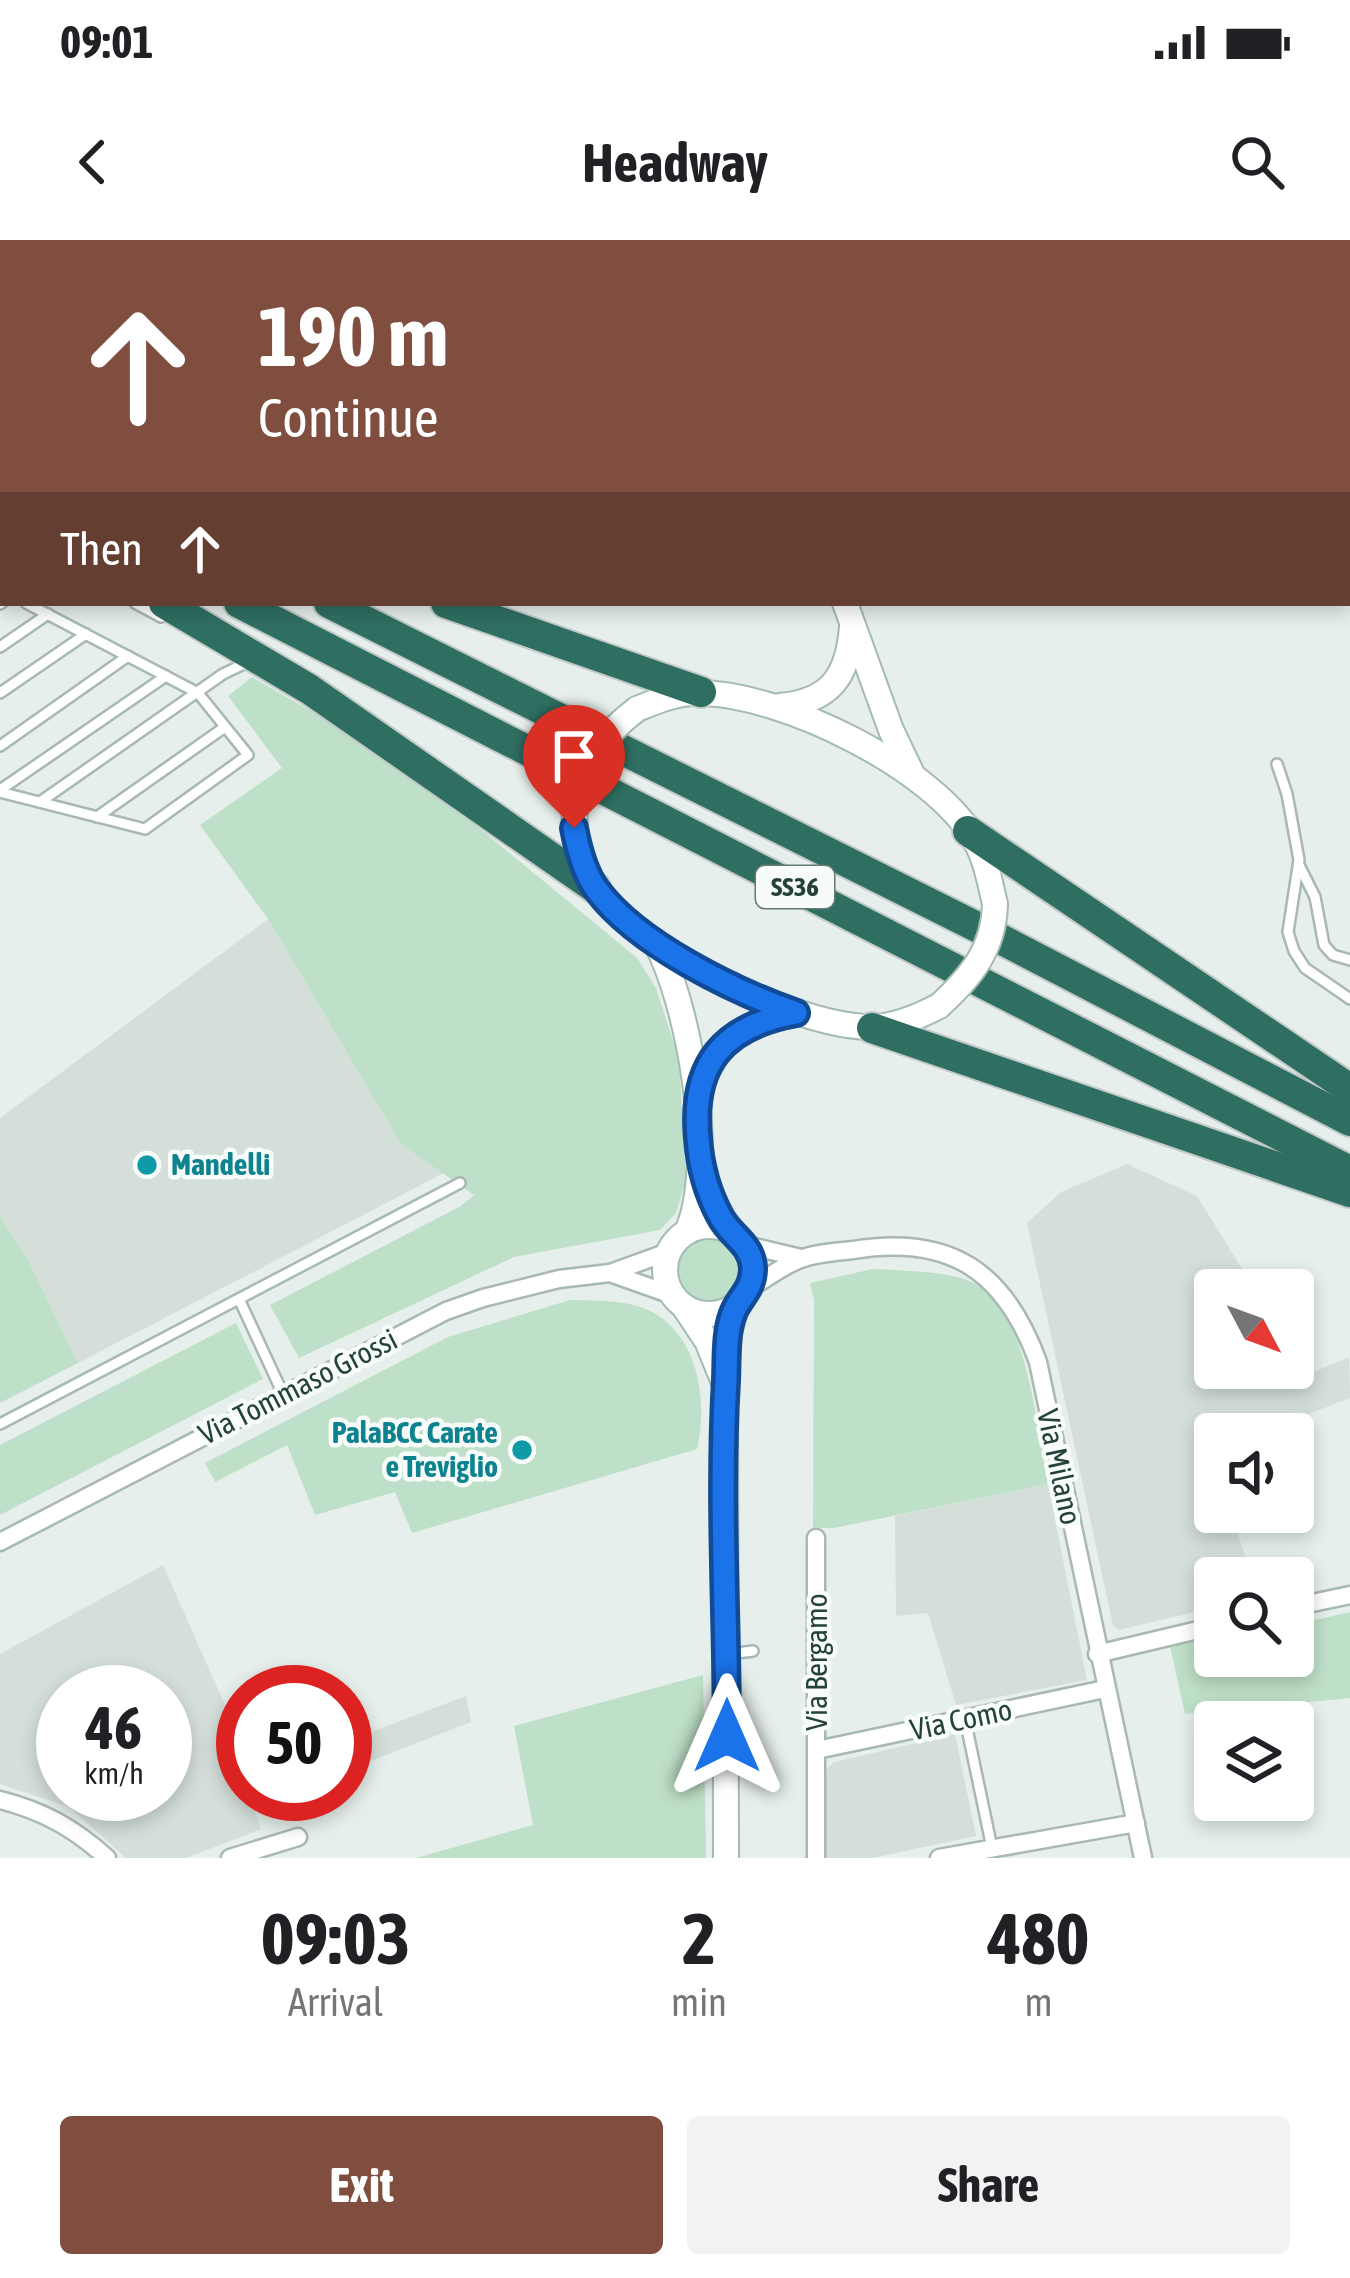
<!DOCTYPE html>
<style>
body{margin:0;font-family:"Asap Condensed",sans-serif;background:#f2f2f2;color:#202124;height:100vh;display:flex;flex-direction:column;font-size:45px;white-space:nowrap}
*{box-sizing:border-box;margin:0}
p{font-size:39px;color:#757577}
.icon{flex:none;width:66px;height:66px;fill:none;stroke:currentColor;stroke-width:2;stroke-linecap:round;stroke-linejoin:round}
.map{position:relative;height:1618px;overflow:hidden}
.side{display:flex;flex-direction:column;background:#fff;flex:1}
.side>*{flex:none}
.banner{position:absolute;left:0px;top:0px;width:1350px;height:366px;box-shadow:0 6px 18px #0003;background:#7f4e3f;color:#fff;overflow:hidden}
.needle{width:78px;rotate:131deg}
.tools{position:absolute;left:1194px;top:1029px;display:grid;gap:24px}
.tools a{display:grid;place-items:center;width:120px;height:120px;border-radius:12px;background:#fff;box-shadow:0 6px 18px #0003;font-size:60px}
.speed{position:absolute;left:36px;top:1425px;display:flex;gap:24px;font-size:60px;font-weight:700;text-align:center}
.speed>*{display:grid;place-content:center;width:156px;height:156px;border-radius:50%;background:#fff;box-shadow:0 6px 18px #0003;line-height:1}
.speed small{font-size:30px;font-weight:400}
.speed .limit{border:18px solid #d22;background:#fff;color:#111}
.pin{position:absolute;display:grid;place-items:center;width:102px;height:102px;color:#fff;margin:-123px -51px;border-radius:50% 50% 50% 0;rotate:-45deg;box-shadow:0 0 12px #0007}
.pin .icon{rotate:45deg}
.me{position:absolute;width:132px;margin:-66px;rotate:0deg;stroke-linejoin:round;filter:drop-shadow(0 0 9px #0008)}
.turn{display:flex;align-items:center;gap:42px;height:252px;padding:0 60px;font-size:54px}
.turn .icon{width:156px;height:156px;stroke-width:2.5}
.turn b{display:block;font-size:84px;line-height:102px}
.then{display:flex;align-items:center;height:114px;padding:0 60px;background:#0003;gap:24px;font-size:45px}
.eta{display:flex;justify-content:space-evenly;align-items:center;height:204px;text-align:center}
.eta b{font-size:72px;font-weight:700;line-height:84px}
.action{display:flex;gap:24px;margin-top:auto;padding:24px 60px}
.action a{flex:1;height:138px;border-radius:12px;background:#7f4e3f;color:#fff;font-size:48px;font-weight:700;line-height:138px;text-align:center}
.action a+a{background:#f2f2f2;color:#202124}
.status{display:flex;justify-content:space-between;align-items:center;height:84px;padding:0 60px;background:#fff;direction:ltr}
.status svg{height:33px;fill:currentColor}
header{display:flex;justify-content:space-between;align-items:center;height:156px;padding:0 60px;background:#fff;font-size:54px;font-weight:700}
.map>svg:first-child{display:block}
.built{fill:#d4dfda;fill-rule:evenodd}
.green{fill:#bfe0c8}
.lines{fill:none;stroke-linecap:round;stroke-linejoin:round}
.lane-casing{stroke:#a8b8b2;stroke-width:14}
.street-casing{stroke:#a8b8b2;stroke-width:21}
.secondary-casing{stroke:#a4bbb3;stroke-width:28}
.highway-casing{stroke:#c2cac8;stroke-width:34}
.lane{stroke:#fff;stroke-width:9}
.street{stroke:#fff;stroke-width:16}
.secondary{stroke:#fff;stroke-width:24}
.highway{stroke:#2f6f62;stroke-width:30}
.secondary-bridge-casing{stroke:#a4bbb3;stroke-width:28;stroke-linecap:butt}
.secondary-bridge{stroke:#fff;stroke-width:24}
.route-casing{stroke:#114b97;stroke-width:30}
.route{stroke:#1a73e8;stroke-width:21}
.culture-dot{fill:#0f9aa8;stroke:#f7fbf9;stroke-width:4.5}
.labels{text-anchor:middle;stroke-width:9;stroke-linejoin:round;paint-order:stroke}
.shield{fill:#f7fbf9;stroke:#637a73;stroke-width:3}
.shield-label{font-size:27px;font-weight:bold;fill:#24423a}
.culture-label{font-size:30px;font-weight:bold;fill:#0d838f;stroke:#f7fbf9;text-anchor:start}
.street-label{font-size:30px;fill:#24423a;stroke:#f7fbf9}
</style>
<div class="status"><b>09:01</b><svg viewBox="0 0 49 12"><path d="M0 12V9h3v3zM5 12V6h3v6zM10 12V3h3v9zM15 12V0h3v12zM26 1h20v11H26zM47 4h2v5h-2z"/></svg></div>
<header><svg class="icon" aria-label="back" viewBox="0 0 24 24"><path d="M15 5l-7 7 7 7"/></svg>Headway<svg class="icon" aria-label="search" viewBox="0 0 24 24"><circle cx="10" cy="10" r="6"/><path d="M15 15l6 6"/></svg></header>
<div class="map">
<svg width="1350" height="1618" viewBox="0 0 1350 1618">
<rect width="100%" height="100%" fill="#e6efeb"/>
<g class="built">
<polygon points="268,679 401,904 444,933 78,1123 27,1018 0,976 0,878"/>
<polygon points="1127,924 1197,956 1255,1050 1215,1050 1215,1128 1293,1128 1293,1111 1307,1135 1349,1117 1350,1158 1256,1194 1215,1194 1215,1210 1210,1213 1215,1228 1215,1272 1230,1272 1253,1338 1215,1338 1215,1367 1119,1390 1113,1386 1027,983 1061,952"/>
<polygon points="1048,1244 1087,1440 956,1465 928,1373 896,1376 895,1276"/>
<path d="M163,1325l80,181v48h42l-32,12 8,23 -75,29h-60l-57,-51 -69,-23v-130zM165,1452v102h-102v-102z"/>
<polygon points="466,1456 471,1482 345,1531 345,1502"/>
<polygon points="955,1494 976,1596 872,1618 826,1618 826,1530 834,1522"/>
</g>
<g class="green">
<polygon points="252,437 399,522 637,718 656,748 679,819 686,940 676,973 660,990 514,1017 299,1118 270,1065 461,966 474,955 401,904 268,679 200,585 282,528 228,456"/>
<polygon points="0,976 27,1018 78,1123 0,1163"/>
<circle cx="709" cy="1030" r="34"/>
<path d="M873,1029c30,2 88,1 111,20 45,35 53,141 64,195l-214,44h-21l1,-228 -4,-17z"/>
<path d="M570,1060c27,1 60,-1 84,13 45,25 54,90 43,136l-285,84 -17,-41 -80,23 -28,-70 -72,37 -10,-19 243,-126z"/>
<polygon points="236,1083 263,1139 0,1275 0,1205"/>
<polygon points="1350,1372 1350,1458 1185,1474 1170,1406 1215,1398 1215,1416 1293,1416 1293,1385"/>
<polygon points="703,1435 706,1618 416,1618 533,1585 514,1486"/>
</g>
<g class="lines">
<g class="lane-casing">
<g id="lane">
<polyline points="0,350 3,351"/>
<polyline points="135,363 161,377"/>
<polyline points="0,364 3,362"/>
<polyline points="0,407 48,374"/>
<polyline points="0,453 86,394"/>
<polyline points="0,506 128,416"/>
<polyline points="1277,524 1287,554 1299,620 1288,692 1294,711 1305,728 1350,759"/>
<polyline points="0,550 166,436"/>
<polyline points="0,552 145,589 248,515 198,453 26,363"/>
<polyline points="40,562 223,434 248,422"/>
<polyline points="97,577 225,487"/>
<polyline points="1299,625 1315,657 1324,705 1333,715 1350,720"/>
<polyline points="239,1059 283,1154"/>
<polyline points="0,1184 460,943"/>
<polyline points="729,1414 753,1411"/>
<polyline points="965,1479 992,1608"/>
</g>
</g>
<g class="street-casing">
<g id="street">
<polyline points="746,1005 801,1018"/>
<polyline points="610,1033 672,1055"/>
<path d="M750,1048c16,-9 31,-21 48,-28 16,-7 37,-8 55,-10 97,-16 152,21 185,112l105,496"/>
<polyline points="816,1298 816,1618"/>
<polyline points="0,1302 446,1071 483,1058 559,1039 610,1033 668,1012"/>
<polyline points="1293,1367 1350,1355"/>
<polyline points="1097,1414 1215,1386"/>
<polyline points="817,1510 1105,1449"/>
<path d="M0,1560c43,11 74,28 107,58"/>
<polyline points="230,1618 298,1597"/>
<polyline points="939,1618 1136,1583"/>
</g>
</g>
<g class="secondary-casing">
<g id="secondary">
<polyline points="732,0 732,3"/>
<polyline points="845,363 891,490 912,534"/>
<path d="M780,466c51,-5 68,-30 72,-79"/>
<path d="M637,469c20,-8 40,-17 62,-16 82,0 237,75 277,149 10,18 14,41 19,62"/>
<path d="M577,604c4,14 9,30 17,43 41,62 201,139 275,140 24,1 49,-10 70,-21"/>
<path d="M656,703c34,64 61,221 31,289"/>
<path d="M698,855c13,-52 49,-73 99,-82"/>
<circle cx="709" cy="1030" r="44"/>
<polyline points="685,1068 707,1101 723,1140"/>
<polyline points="726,1618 725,1146 729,1093 736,1066"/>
</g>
</g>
<g class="highway-casing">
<g id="highway">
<polyline points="0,161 3,163"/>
<polyline points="0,198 3,199"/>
<polyline points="0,240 3,242"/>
<polyline points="0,280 3,282"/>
<polyline points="164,363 309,449 595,648"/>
<polyline points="239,363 1350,931"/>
<polyline points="329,363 987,692 1350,881"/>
<polyline points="446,363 701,452"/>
<polyline points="968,591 1350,849"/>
<polyline points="872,788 1350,952"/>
</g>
</g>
<use href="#lane" class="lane"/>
<use href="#street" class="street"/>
<use href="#secondary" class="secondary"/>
<use href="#highway" class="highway"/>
<g class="secondary-bridge-casing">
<g id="secondary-bridge">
<path d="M577,604c-11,-57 15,-101 60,-135"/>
<path d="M939,766c32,-29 55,-57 56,-102"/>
</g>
</g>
<use href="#secondary-bridge" class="secondary-bridge"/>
</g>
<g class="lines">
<g class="route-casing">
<path id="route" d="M574,588c4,21 10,45 23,62 40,54 137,101 199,123 -72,13 -105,50 -98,125 2,28 9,54 22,78 10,20 32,28 33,52 0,19 -10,26 -18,41 -10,20 -8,49 -9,71 -7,118 1,238 1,356"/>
</g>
<use href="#route" class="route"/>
</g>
<g class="culture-dot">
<circle cx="147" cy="925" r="12"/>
<circle cx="522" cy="1210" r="12"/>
</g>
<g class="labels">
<rect class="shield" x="756" y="626" width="78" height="42" rx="9"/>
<g class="shield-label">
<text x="795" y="656">SS36</text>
</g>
<g class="culture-label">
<text x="171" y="935">Mandelli</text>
<text x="498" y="1203" text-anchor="end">PalaBCC Carate<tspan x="498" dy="34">e Treviglio</tspan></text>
</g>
<g class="street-label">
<text transform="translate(298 1147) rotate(-27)" y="10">Via Tommaso Grossi</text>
<text transform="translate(1059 1227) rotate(78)" y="10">Via Milano</text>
<text transform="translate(817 1422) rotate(-90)" y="10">Via Bergamo</text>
<text transform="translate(961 1480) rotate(-12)" y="10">Via Como</text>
</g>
</g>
</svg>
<div class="tools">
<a><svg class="needle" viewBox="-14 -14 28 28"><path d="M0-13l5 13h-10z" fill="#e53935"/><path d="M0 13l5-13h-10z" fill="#757577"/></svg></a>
<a><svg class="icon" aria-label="sound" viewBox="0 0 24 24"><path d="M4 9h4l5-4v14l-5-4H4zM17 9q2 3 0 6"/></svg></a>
<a><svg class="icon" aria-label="search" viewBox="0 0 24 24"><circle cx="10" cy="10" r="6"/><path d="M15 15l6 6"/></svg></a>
<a><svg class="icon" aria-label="layers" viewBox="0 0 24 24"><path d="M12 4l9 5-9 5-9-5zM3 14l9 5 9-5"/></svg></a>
</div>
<div class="speed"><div>46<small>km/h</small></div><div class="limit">50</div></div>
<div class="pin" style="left:574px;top:588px;background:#d93025"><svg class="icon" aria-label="arrive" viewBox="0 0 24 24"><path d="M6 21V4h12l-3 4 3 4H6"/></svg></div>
<svg class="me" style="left:727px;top:1496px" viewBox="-20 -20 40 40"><path d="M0-17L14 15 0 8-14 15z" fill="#1a73e8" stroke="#fff" stroke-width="4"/></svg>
<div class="banner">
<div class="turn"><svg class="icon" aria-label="ahead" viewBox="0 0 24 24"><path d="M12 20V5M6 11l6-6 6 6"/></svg><div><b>190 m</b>Continue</div></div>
<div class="then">Then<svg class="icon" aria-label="ahead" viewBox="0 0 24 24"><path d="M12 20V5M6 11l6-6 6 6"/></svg></div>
</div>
</div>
<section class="side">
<div class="eta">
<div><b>09:03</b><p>Arrival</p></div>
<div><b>2</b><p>min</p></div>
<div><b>480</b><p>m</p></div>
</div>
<div class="action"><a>Exit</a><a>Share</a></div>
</section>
